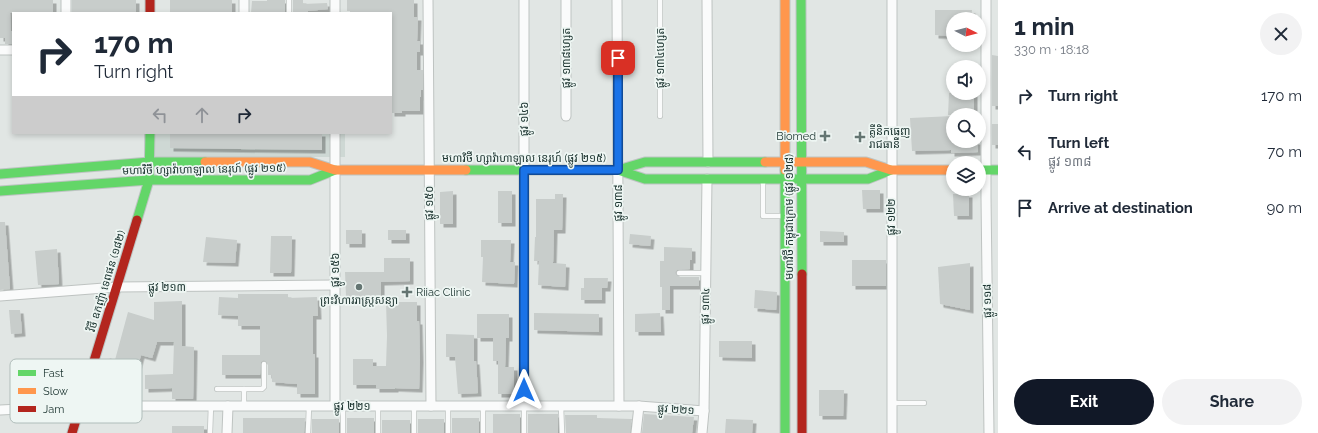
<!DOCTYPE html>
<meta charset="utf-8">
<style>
body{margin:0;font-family:Raleway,"Noto Sans Khmer",sans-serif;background:#f2f2f3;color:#1f2937;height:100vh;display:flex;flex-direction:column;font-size:15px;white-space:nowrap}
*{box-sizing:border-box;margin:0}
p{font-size:13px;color:#747a83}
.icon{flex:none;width:22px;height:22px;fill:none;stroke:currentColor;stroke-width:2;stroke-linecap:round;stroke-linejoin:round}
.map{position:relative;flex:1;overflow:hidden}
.panel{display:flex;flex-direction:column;background:#fff;width:320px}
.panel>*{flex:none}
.top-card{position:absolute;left:12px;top:12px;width:380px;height:122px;border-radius:0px;box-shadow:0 2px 6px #0003;background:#fff;color:#1f2937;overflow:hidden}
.needle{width:26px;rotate:96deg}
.controls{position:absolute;left:946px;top:12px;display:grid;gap:8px}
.controls a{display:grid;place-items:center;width:40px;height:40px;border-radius:50%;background:#fff;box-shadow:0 2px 6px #0003;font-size:20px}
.pin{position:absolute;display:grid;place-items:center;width:34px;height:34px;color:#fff;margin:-17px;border-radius:8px;box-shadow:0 2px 6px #0006}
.me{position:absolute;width:44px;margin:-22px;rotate:0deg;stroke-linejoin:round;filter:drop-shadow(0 0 3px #0008)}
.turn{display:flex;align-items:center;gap:14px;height:84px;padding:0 16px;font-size:18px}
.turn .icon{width:52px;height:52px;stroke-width:2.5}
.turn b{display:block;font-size:28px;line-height:34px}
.lanes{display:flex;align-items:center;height:38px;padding:0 16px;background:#0003;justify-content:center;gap:20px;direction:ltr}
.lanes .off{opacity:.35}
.round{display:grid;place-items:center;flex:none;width:42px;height:42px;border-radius:21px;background:#f2f2f3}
.head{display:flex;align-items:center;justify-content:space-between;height:68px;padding:0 16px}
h1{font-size:24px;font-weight:700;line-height:30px}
.primary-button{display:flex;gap:8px;margin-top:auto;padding:8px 16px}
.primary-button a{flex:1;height:46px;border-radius:24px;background:#111827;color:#fff;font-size:16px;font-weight:700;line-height:46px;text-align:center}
.primary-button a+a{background:#f2f2f3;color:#1f2937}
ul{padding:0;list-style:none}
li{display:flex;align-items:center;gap:12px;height:56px;padding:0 16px}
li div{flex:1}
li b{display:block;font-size:15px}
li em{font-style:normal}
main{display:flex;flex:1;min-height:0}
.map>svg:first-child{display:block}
.built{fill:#ced8d4}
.building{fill:#c8cdcb;filter:url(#shadow)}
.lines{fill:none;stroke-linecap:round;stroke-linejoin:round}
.lane-casing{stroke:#bec3c1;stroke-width:6}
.street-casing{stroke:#bec3c1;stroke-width:11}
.fast-casing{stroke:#bdc4c2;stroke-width:11}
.slow-casing{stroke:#bdc4c2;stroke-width:11}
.jam-casing{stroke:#bdc4c2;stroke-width:11}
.lane{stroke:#fafbfb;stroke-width:4.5}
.street{stroke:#fafbfb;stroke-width:9}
.fast{stroke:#63d668;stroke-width:9}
.slow{stroke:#ff974d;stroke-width:9}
.jam{stroke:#b3261e;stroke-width:9}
.route-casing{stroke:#114b97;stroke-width:10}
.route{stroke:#1a73e8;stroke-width:7}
.poi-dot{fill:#647572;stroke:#eef6f3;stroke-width:1.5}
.labels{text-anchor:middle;stroke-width:3.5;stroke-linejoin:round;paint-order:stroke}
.street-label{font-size:11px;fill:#203834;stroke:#eef6f3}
.poi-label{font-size:11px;fill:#203834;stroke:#eef6f3;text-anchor:start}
.key{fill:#eef6f3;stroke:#b0bdba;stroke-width:1}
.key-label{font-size:11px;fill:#203834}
</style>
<main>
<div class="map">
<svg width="998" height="433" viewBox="0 0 998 433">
<defs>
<filter id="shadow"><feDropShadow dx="3.5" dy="3.5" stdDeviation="0" flood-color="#0004"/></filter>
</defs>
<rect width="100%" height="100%" fill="#e1e6e4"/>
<polygon class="built" points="144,133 345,133 345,157 145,157"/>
<g class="building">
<polygon points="0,0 53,0 53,13 10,13 11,31 13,31 13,44 5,44 5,38 0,38"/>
<rect x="72" y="0" width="64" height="13"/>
<rect x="170" y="0" width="62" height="13"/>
<polygon points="267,0 285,0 285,13 251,13 252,1 267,1"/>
<polygon points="293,0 303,0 303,4 327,3 328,9 308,11 308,13 293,13"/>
<polygon points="347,0 414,0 414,17 418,17 417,41 420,41 420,52 417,52 417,70 423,70 423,90 421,90 421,97 420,97 420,111 402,111 402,113 391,113 391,13 350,13 350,11 347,11"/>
<polygon points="935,10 972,10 971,19 953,19 953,36 935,35"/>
<polygon points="992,55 998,56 998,106 992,106"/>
<polygon points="949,93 974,93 974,115 948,115"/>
<polygon points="953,116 953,141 977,141 978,152 951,153 951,150 912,151 910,118"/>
<rect x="992" y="124" width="6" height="21"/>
<polygon points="170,133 322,133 322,150 170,148"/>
<polygon points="862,190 880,190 880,209 863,209"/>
<polygon points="453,191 453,224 440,224 440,192"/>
<rect x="498" y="191" width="14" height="32"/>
<polygon points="555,194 563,194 562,230 554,230 553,263 566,264 565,287 538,285 539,261 534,261 535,237 536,237 536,199 555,199"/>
<polygon points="953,194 969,194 969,216 954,216"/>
<polygon points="0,222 5,222 10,289 0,290"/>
<rect x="346" y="230" width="16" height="14"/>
<rect x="388" y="230" width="18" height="10"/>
<polygon points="820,231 844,232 844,242 820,242"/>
<polygon points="630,234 651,236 650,246 629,244"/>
<polygon points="271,236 292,236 291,273 270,273"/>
<polygon points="206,237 237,240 235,263 203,262"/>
<polygon points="481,240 511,240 510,262 515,262 514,284 482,282 483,257 481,257"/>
<polygon points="664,247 692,248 692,260 690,260 690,269 677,270 675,273 679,277 699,277 699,286 670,286 670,310 662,310 662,287 660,287 660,261 664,261"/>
<polygon points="57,249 59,284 38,285 35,251"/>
<polygon points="384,258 410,258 410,281 381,282 381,296 346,296 345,272 384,272"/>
<rect x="852" y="260" width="34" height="26"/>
<polygon points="970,263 970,310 940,304 938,267"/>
<polygon points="584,278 608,278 607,288 602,288 602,300 581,300 581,288 584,288"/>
<polygon points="755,290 777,292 776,310 754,308"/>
<polygon points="238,294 288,294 288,298 317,297 318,316 313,316 313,354 315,354 315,394 297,394 297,384 272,382 272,375 268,375 268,364 264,360 261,362 260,375 222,375 222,355 260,355 260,326 238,326 238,316 218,315 219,297 238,298"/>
<polygon points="182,301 182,346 194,347 193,399 172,399 172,388 145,389 145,375 173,374 174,342 157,342 152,358 141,355 135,377 118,372 110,396 98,392 110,358 115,360 128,312 154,320 154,302"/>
<polygon points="386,302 417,302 417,321 419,321 420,359 419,389 395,388 395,389 376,389 376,385 353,385 353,359 373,359 373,366 386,366 387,336"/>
<polygon points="9,310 20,310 22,333 11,334"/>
<polygon points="534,313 599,314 599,332 534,330"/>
<polygon points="660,313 661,332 635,332 635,314"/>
<polygon points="477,314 509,314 509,338 506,338 505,367 514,367 514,394 498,394 498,361 493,361 493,338 477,338"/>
<polygon points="446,334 474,335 474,361 476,361 478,393 458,394 455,357 446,357"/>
<polygon points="719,341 752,341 752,358 719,357"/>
<polygon points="819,390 844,390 843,416 819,416"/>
<rect x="493" y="414" width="27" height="19"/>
<rect x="528" y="414" width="30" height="19"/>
<polygon points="644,414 694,417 692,433 642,433"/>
<polygon points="565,415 597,415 597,418 632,419 630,433 566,433"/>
<polygon points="243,418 305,418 304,433 243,433"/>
<rect x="347" y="418" width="27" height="15"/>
<rect x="452" y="418" width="27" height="15"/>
<rect x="312" y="419" width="27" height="14"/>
<rect x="418" y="419" width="26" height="14"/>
<polygon points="726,419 753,420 752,433 725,433"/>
<rect x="382" y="420" width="28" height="13"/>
<rect x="172" y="426" width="32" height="7"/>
</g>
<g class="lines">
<g class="lane-casing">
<g id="lane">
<polyline points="289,0 289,13"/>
<polyline points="660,0 660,116"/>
<polyline points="763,181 763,216 785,216"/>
<polyline points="679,273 706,273"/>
<polyline points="217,389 244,389 244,406"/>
<polyline points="244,389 262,389 264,387 264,364"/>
<polyline points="892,403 924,403"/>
<polyline points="343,406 343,433"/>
<polyline points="378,406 378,433"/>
<polyline points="414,406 414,433"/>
<polyline points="448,406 448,433"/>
<polyline points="524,406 524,433"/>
<polyline points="561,406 562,433"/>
<polyline points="210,433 211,405"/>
<polyline points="308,433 309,406"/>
<polyline points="483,433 483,406"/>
</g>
</g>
<g class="street-casing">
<g id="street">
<polyline points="66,0 66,13"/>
<polyline points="335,0 335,13"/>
<polyline points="428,0 431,406"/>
<polyline points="524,0 524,406"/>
<polyline points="566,0 566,116"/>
<polyline points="617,0 619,406"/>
<polyline points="707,0 708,162"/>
<polyline points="986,0 986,197 989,433"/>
<polyline points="244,13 244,0"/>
<polyline points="0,50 13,50"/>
<polyline points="335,133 335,406"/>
<polyline points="0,296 117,287 335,285"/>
<polyline points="0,410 80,406 639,406 704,411"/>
<polyline points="227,433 228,406"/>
<polyline points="636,433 639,406"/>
<polyline points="702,433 704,411 707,179"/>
<polyline points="892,433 892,0"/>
</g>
</g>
<g class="fast-casing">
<g id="fast">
<polyline points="801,0 802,274"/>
<polyline points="466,170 618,170 645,162 765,162"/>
<polyline points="618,170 645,179 868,179 891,170"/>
<polyline points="785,170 785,433"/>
<polyline points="979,170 998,170"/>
<polyline points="0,174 150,162 205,162"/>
<polyline points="0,191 149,180 310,180 335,170"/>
<polyline points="137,220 149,180 150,133"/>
</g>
</g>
<g class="slow-casing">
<g id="slow">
<polyline points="785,0 785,170"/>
<polyline points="205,162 310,162 335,170 466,170"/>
<polyline points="765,162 866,162 891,170 953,170"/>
</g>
</g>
<g class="jam-casing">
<g id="jam">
<polyline points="150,0 150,13"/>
<polyline points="802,274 802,433"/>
<polyline points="72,433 137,220"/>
</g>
</g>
<use href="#lane" class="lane"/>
<use href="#street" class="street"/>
<use href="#fast" class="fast"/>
<use href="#slow" class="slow"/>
<use href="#jam" class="jam"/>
</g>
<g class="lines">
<g class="route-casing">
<polyline id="route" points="524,390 524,170 618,170 618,58"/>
</g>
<use href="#route" class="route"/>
</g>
<g class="poi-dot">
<path d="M823 130h4v4h4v4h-4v4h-4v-4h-4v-4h4z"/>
<path d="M858 131h4v4h4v4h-4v4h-4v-4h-4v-4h4z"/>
<circle cx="359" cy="287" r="4"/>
<path d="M405 286h4v4h4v4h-4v4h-4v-4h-4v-4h4z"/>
</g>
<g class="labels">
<g class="street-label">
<text transform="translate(566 58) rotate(-90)" y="4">ផ្លូវ ១៣៨ហ្សេត</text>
<text transform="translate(660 58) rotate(-90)" y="4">ផ្លូវ ១៣៤ហ្សេត</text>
<text transform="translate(524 119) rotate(-90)" y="4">ផ្លូវ ១៤៦</text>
<text x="524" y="162">មហាវិថី ហ្សាវ៉ាហាឡាល នេរុហ៍ (ផ្លូវ ២១៥)</text>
<text transform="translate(204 169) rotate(-1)" y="4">មហាវិថី ហ្សាវ៉ាហាឡាល នេរុហ៍ (ផ្លូវ ២១៥)</text>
<text transform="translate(429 203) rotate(-90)" y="4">ផ្លូវ ១៥០</text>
<text transform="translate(618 203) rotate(-90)" y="4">ផ្លូវ ១៣៨</text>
<text transform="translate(789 217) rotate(-90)" y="4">មហាវិថី កម្ពុជាក្រោម (ផ្លូវ ១២៨)</text>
<text transform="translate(891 217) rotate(-90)" y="4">ផ្លូវ ១២២</text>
<text transform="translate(335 270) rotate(-90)" y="4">ផ្លូវ ១៥៦</text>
<text transform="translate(106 281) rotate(-73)" y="4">វិថី ឧកញ៉ា ទេពផន (១៨២)</text>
<text x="167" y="291">ផ្លូវ ២១៣</text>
<text transform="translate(987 301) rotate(-91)" y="4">ផ្លូវ ១១៨</text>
<text transform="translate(705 306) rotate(-89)" y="4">ផ្លូវ ១៣៤</text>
<text x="352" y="410">ផ្លូវ ២២១</text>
<text transform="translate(676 409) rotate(4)" y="4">ផ្លូវ ២២១</text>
</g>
<g class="poi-label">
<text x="869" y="135">គ្លីនិកធ្មេញ<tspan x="869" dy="13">រាជធានី</tspan></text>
<text x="816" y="140" text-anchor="end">Biomed</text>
<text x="416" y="296">Riiac Clinic</text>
<text x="359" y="304" text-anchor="middle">ព្រះវិហាររាស្ត្រសន្យា</text>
</g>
</g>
<rect x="10" y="359" width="132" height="64" rx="6" class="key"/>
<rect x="18" y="370" width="18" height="6" fill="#63d668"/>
<rect x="18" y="388" width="18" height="6" fill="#ff974d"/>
<rect x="18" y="406" width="18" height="6" fill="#b3261e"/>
<g class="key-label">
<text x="43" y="377">Fast</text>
<text x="43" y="395">Slow</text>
<text x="43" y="413">Jam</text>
</g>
</svg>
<div class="controls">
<a><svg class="needle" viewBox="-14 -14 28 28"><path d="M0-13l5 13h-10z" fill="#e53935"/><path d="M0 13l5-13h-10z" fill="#747a83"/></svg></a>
<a><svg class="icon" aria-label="sound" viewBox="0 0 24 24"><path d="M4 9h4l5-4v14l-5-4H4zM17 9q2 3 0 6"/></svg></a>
<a><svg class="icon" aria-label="search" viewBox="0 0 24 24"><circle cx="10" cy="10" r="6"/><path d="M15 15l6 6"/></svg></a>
<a><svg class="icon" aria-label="layers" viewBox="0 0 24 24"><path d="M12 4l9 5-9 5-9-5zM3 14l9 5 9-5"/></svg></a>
</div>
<div class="pin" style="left:618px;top:58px;background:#d93025"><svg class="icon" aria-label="arrive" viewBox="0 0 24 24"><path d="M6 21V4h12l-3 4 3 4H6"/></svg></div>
<svg class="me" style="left:524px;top:390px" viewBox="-20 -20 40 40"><path d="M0-17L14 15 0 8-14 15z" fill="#1a73e8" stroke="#fff" stroke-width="4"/></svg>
<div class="top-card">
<div class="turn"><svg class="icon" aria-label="right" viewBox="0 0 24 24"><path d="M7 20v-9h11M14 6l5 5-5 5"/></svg><div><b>170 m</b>Turn right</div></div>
<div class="lanes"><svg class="icon off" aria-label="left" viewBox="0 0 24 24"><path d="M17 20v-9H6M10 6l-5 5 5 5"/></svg><svg class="icon off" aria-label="ahead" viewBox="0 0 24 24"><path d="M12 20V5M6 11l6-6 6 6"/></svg><svg class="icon" aria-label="right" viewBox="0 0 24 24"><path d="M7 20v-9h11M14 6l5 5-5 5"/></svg></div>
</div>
</div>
<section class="panel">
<div class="head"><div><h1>1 min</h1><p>330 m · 18:18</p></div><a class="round"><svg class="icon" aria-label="close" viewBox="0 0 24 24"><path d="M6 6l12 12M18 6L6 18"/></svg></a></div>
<ul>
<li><svg class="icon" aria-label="right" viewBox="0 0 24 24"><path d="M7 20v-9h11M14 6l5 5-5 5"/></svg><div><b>Turn right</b></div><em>170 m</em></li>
<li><svg class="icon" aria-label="left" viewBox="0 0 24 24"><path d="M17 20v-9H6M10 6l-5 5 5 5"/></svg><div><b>Turn left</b><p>ផ្លូវ ១៣៨</p></div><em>70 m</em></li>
<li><svg class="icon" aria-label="arrive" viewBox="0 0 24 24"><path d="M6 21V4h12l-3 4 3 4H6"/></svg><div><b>Arrive at destination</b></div><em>90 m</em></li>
</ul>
<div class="primary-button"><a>Exit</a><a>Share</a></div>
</section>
</main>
